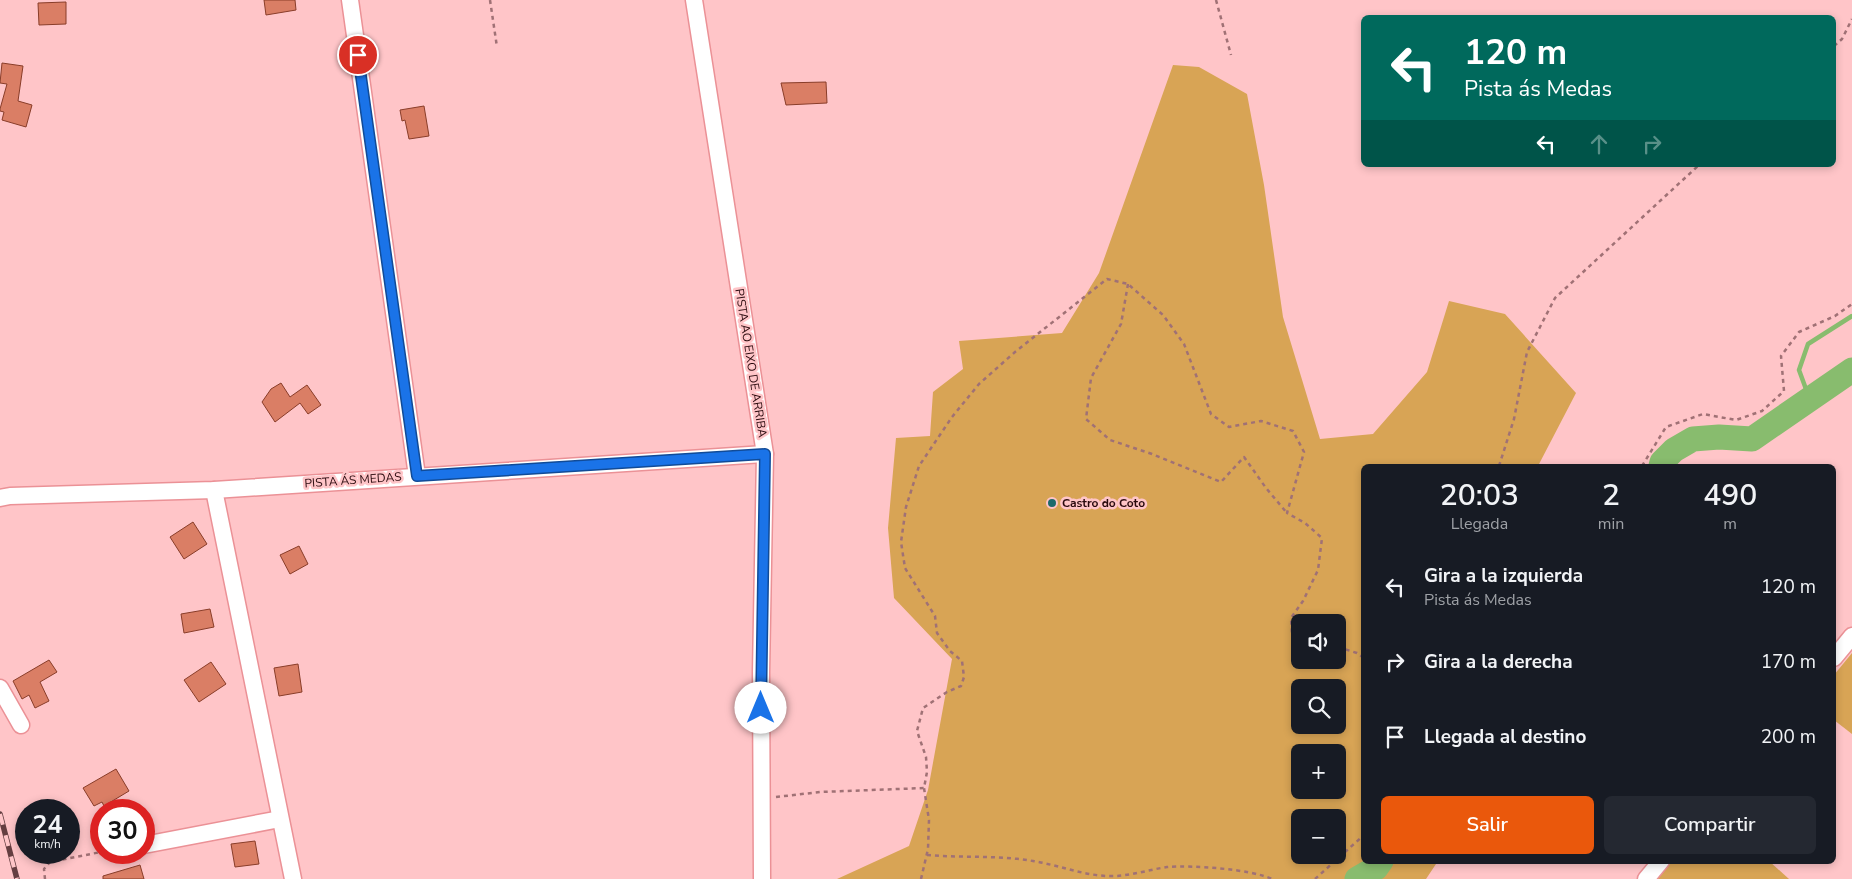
<!DOCTYPE html>
<html lang="es">
<meta charset="utf-8">
<style>
body{margin:0;font-family:"Nunito Sans",sans-serif;background:#242831;color:#f1f3f6;height:100vh;display:flex;flex-direction:column;font-size:19px;white-space:nowrap}
*{box-sizing:border-box;margin:0}
p{font-size:16px;color:#9ea1a6}
.icon{flex:none;width:28px;height:28px;fill:none;stroke:currentColor;stroke-width:2;stroke-linecap:round;stroke-linejoin:round}
.map{position:relative;flex:1;overflow:hidden}
.details{position:absolute;left:1361px;top:464px;width:475px;height:400px;display:flex;flex-direction:column;background:#171b24;border-radius:8px;box-shadow:0 2px 8px #0003}
.details>*{flex:none}
.guide{position:absolute;left:1361px;top:15px;width:475px;height:152px;border-radius:8px;box-shadow:0 2px 8px #0003;background:#00695c;color:#fff;overflow:hidden}
.fabs{position:absolute;left:1291px;top:614px;display:grid;gap:10px}
.fabs a{display:grid;place-items:center;width:55px;height:55px;border-radius:8px;background:#171b24;box-shadow:0 2px 8px #0003;font-size:25px}
.speed{position:absolute;left:15px;top:799px;display:flex;gap:10px;font-size:25px;font-weight:700;text-align:center}
.speed>*{display:grid;place-content:center;width:65px;height:65px;border-radius:50%;background:#171b24;box-shadow:0 2px 8px #0003;line-height:1}
.speed small{font-size:12px;font-weight:400}
.speed .limit{border:8px solid #d22;background:#fff;color:#111}
.pin{position:absolute;display:grid;place-items:center;width:42px;height:42px;color:#fff;margin:-21px;border:2px solid #fff;border-radius:50%;box-shadow:0 1px 5px #0007}
.me{position:absolute;width:55px;margin:-28px;rotate:0deg;stroke-linejoin:round;filter:drop-shadow(0 0 4px #0008)}
.turn{display:flex;align-items:center;gap:18px;height:105px;padding:0 20px;font-size:22px}
.turn .icon{width:65px;height:65px;stroke-width:2.5}
.turn b{display:block;font-size:35px;line-height:42px}
.lanes{display:flex;align-items:center;height:48px;padding:0 20px;background:#0003;justify-content:center;gap:25px;direction:ltr}
.lanes .off{opacity:.35}
.eta{display:flex;justify-content:space-evenly;align-items:center;height:85px;text-align:center}
.eta b{font-size:30px;font-weight:600;line-height:35px}
.cta{display:flex;gap:10px;margin-top:auto;padding:10px 20px}
.cta a{flex:1;height:58px;border-radius:8px;background:#ea580c;color:#fff;font-size:20px;font-weight:600;line-height:58px;text-align:center}
.cta a+a{background:#242831;color:#f1f3f6}
ul{padding:0;list-style:none}
li{display:flex;align-items:center;gap:15px;height:75px;padding:0 20px}
li div{flex:1}
li b{display:block;font-size:19px}
li em{font-style:normal}
.map>svg:first-child{display:block}
.green{fill:#d8a455;fill-rule:evenodd}
.lines{fill:none;stroke-linecap:round;stroke-linejoin:round}
.stream{stroke:#88bc6e;stroke-width:4.5}
.river{stroke:#88bc6e;stroke-width:25}
.building{fill:#da7e65;stroke:#893d29}
.street-casing{stroke:#eb9196;stroke-width:19}
.path{stroke:#a07175;stroke-width:2.5;stroke-dasharray:4 4;stroke-linecap:butt}
.street{stroke:#fff;stroke-width:16}
.rail-casing{stroke:#653e41;stroke-width:5.5}
.rail{stroke:#ffc5c8;stroke-width:4;stroke-dasharray:11;stroke-linecap:butt}
.route-casing{stroke:#114b97;stroke-width:12}
.route{stroke:#1a73e8;stroke-width:9}
.poi-dot{fill:#1d6a6b;stroke:#ffc5c8;stroke-width:2}
.labels{text-anchor:middle;stroke-width:5;stroke-linejoin:round;paint-order:stroke}
.street-label{font-size:12px;fill:#29090d;stroke:#ffc5c8}
.poi-label{font-size:12px;font-weight:bold;fill:#29090d;stroke:#ffc5c8;text-anchor:start}
</style>
<div class="map">
<svg width="1852" height="879" viewBox="0 0 1852 879">
<rect width="100%" height="100%" fill="#ffc5c8"/>
<g class="green">
<path d="M1173,65l26,2 48,27 17,91 19,132 37,122 53,-5 54,-62 22,-71 56,13 71,79 -38,73h-174v395h74l-12,18h-589l72,-33 19,-56 24,-131 -58,-61 -6,-70 8,-90 34,-2 3,-44 30,-23 -4,-28 103,-8 37,-60zM1300,622h38v38h-38zM1300,688h38v37h-38zM1300,752h38v38h-38zM1300,818h38v37h-38z"/>
<polygon points="1852,653 1852,734 1834,720 1834,675"/>
<polygon points="1669,861 1769,861 1789,879 1653,879"/>
</g>
<g class="lines">
<polyline class="stream" points="1810,400 1799,370 1808,344 1852,316"/>
<g class="river">
<polyline points="1661,466 1662,462 1674,450 1693,439 1719,437 1752,439 1852,370"/>
<polyline points="1357,879 1376,868 1381,861"/>
</g>
</g>
<g class="building">
<polygon points="264,0 295,0 296,10 266,15"/>
<polygon points="66,2 66,24 39,25 38,3"/>
<polygon points="2,63 23,66 18,101 32,105 26,127 2,120 4,112 0,111 0,109 7,84 0,83"/>
<polygon points="826,82 827,103 786,105 781,83"/>
<polygon points="424,106 429,136 409,139 405,120 402,121 400,110"/>
<polygon points="281,383 290,397 307,385 321,405 308,414 300,403 275,422 262,402 271,389"/>
<polygon points="193,522 207,544 184,559 170,537"/>
<polygon points="299,546 308,564 290,574 280,555"/>
<polygon points="210,609 214,627 184,633 181,614"/>
<polygon points="49,660 57,672 40,682 49,701 35,708 29,695 22,699 13,681"/>
<polygon points="211,662 226,684 199,702 184,680"/>
<polygon points="298,664 302,692 279,696 274,668"/>
<polygon points="116,769 129,791 104,806 102,802 94,806 83,788"/>
<polygon points="255,841 259,864 235,867 231,844"/>
<polygon points="140,865 144,879 103,879 103,876"/>
</g>
<g class="lines">
<g class="street-casing">
<g id="street">
<polyline points="350,0 417,476"/>
<polyline points="694,0 765,454 761,672 762,879"/>
<polyline points="214,490 293,879"/>
<polyline points="0,498 10,496 214,490 765,454"/>
<polyline points="1834,658 1852,636"/>
<polyline points="0,688 21,725"/>
<polyline points="144,845 280,819"/>
<polyline points="1646,879 1661,861"/>
</g>
</g>
<g class="path">
<polyline points="490,0 497,47"/>
<polyline points="1216,0 1231,55"/>
<polyline points="1834,46 1842,39 1852,19"/>
<polyline points="1128,284 1121,324 1091,378 1086,419 1110,440 1152,454 1221,482 1244,457 1266,488 1287,513"/>
<polyline points="1499,466 1514,419 1527,352 1555,298 1699,165"/>
<polyline points="1642,466 1666,427 1703,414 1736,420 1762,411 1784,391 1781,356 1799,332 1835,316 1852,304"/>
<polyline points="1338,647 1357,653 1364,658"/>
<polyline points="776,797 820,792 924,788 927,772 926,757 917,731 923,708 947,692 961,686 964,677 962,661 950,651 937,633 935,616 905,568 901,542 906,507 919,466 952,417 979,384 1015,352 1107,279 1128,284 1163,315 1184,344 1211,414 1229,427 1261,421 1293,431 1304,452 1287,513 1305,523 1322,538 1318,570 1303,601 1291,618 1292,634 1300,636"/>
<path d="M927,855c35,3 71,0 106,6 25,4 49,14 74,15 21,1 40,-6 60,-9 25,-2 83,2 105,12"/>
<polyline points="45,879 44,869 50,862 101,852"/>
<polyline points="921,879 928,849 929,820 924,788"/>
<polyline points="1315,879 1364,835"/>
</g>
<use href="#street" class="street"/>
<g class="rail-casing">
<polyline id="rail" points="0,814 17,879"/>
</g>
<use href="#rail" class="rail"/>
</g>
<g class="lines">
<g class="route-casing">
<polyline id="route" points="358,55 417,476 765,454 761,708"/>
</g>
<use href="#route" class="route"/>
</g>
<circle class="poi-dot" cx="1052" cy="503" r="5"/>
<g class="labels">
<g class="street-label">
<text transform="translate(751 363) rotate(81)" y="4">PISTA AO EIXO DE ARRIBA</text>
<text transform="translate(353 480) rotate(-4)" y="4">PISTA ÁS MEDAS</text>
</g>
<g class="poi-label">
<text x="1062" y="507">Castro do Coto</text>
</g>
</g>
</svg>
<div class="fabs">
<a><svg class="icon" aria-label="sound" viewBox="0 0 24 24"><path d="M4 9h4l5-4v14l-5-4H4zM17 9q2 3 0 6"/></svg></a>
<a><svg class="icon" aria-label="search" viewBox="0 0 24 24"><circle cx="10" cy="10" r="6"/><path d="M15 15l6 6"/></svg></a>
<a>+</a>
<a>−</a>
</div>
<div class="speed"><div>24<small>km/h</small></div><div class="limit">30</div></div>
<div class="pin" style="left:358px;top:55px;background:#d93025"><svg class="icon" aria-label="arrive" viewBox="0 0 24 24"><path d="M6 21V4h12l-3 4 3 4H6"/></svg></div>
<svg class="me" style="left:761px;top:708px" viewBox="-20 -20 40 40"><circle r="19" fill="#fff"/><path d="M0-13L10 11 0 6-10 11z" fill="#1a73e8"/></svg>
<div class="guide">
<div class="turn"><svg class="icon" aria-label="left" viewBox="0 0 24 24"><path d="M17 20v-9H6M10 6l-5 5 5 5"/></svg><div><b>120 m</b>Pista ás Medas</div></div>
<div class="lanes"><svg class="icon" aria-label="left" viewBox="0 0 24 24"><path d="M17 20v-9H6M10 6l-5 5 5 5"/></svg><svg class="icon off" aria-label="ahead" viewBox="0 0 24 24"><path d="M12 20V5M6 11l6-6 6 6"/></svg><svg class="icon off" aria-label="right" viewBox="0 0 24 24"><path d="M7 20v-9h11M14 6l5 5-5 5"/></svg></div>
</div>
<section class="details">
<div class="eta">
<div><b>20:03</b><p>Llegada</p></div>
<div><b>2</b><p>min</p></div>
<div><b>490</b><p>m</p></div>
</div>
<ul>
<li><svg class="icon" aria-label="left" viewBox="0 0 24 24"><path d="M17 20v-9H6M10 6l-5 5 5 5"/></svg><div><b>Gira a la izquierda</b><p>Pista ás Medas</p></div><em>120 m</em></li>
<li><svg class="icon" aria-label="right" viewBox="0 0 24 24"><path d="M7 20v-9h11M14 6l5 5-5 5"/></svg><div><b>Gira a la derecha</b></div><em>170 m</em></li>
<li><svg class="icon" aria-label="arrive" viewBox="0 0 24 24"><path d="M6 21V4h12l-3 4 3 4H6"/></svg><div><b>Llegada al destino</b></div><em>200 m</em></li>
</ul>
<div class="cta"><a>Salir</a><a>Compartir</a></div>
</section>
</div>
